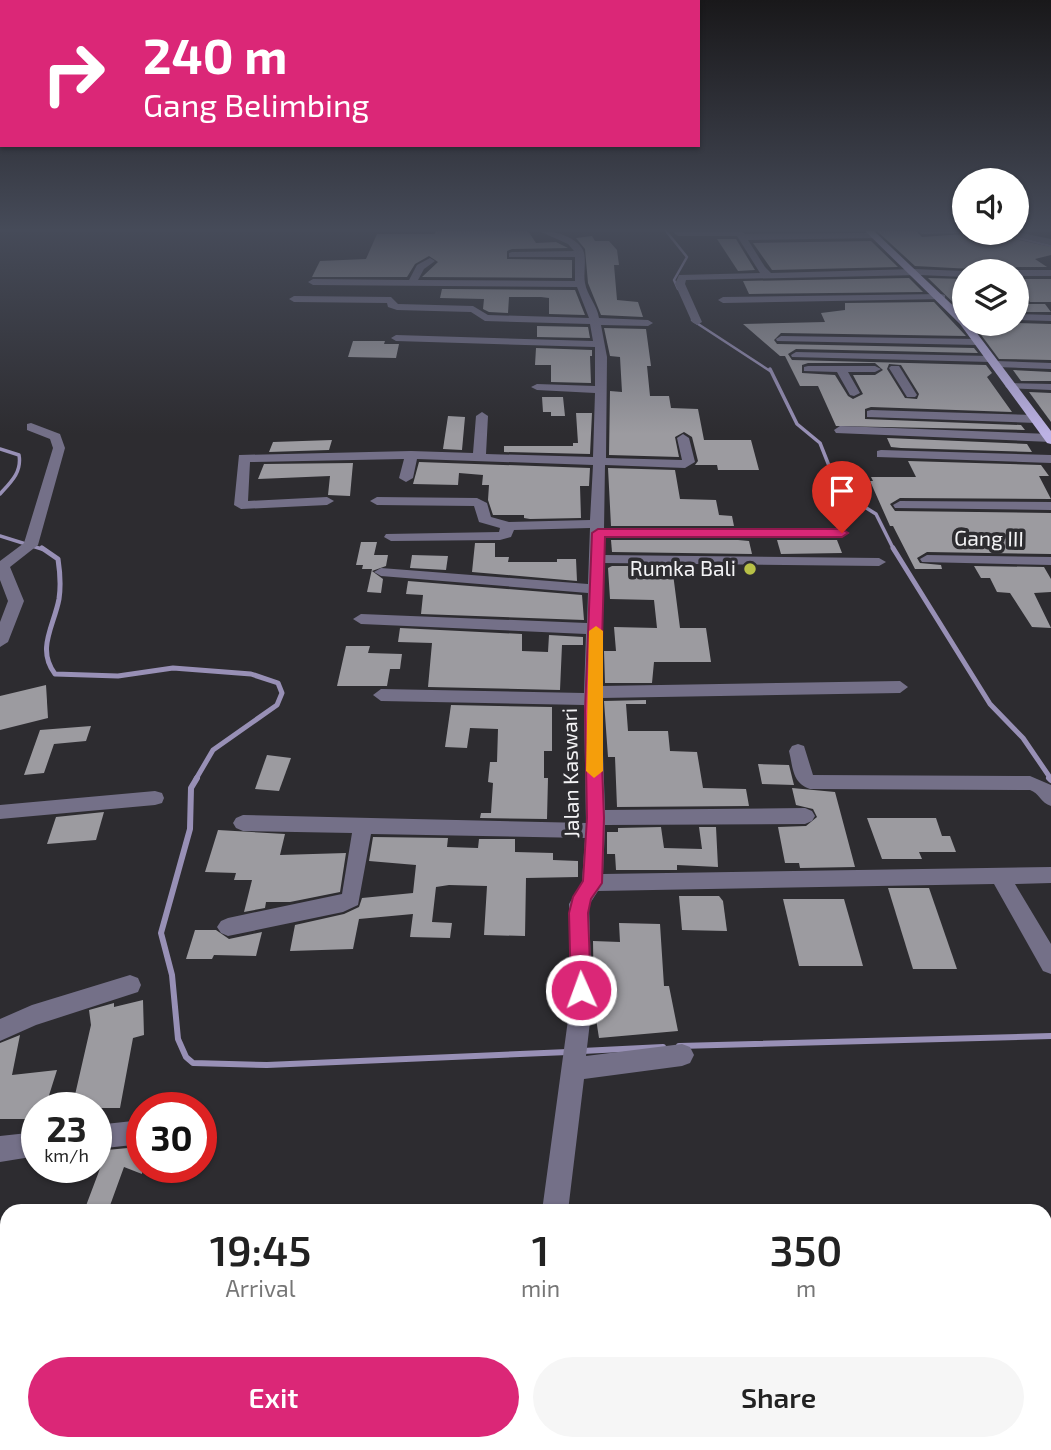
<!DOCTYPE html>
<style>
body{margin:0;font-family:"Exo 2",sans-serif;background:#f6f6f6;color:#222;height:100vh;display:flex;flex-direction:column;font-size:26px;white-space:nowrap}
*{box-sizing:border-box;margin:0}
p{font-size:23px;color:#767676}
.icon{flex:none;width:38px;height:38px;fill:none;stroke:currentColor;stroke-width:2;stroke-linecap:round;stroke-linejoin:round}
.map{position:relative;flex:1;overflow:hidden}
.panel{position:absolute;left:0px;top:1204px;width:1052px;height:247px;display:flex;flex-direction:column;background:#fff;border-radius:21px 21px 0 0;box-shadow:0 2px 5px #0004}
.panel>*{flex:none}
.hud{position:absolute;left:0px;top:0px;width:700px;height:147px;box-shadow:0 2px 5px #0004;background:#db2777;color:#fff;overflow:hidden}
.controls{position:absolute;left:952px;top:168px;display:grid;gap:14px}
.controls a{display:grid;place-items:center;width:77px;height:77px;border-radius:50%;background:#fff;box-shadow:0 2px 5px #0004;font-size:35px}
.speed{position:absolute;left:21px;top:1092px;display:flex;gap:14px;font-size:35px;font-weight:700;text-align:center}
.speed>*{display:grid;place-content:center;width:91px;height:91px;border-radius:50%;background:#fff;box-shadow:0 2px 5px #0004;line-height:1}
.speed small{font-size:18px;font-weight:400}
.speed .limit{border:10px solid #d22;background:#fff;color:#111}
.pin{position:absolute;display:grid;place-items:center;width:60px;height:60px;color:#fff;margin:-72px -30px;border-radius:50% 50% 50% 0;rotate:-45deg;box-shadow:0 0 7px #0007}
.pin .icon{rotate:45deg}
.me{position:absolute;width:77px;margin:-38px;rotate:358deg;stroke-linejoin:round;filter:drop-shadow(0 0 5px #0008)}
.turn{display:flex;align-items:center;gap:24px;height:147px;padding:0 28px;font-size:32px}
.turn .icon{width:91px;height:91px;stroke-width:2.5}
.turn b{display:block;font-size:49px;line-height:60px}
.eta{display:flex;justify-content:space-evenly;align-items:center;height:119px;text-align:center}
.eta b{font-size:42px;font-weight:600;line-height:49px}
.cta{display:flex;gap:14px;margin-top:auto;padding:14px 28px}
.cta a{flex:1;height:80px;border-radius:42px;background:#db2777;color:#fff;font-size:28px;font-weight:600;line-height:80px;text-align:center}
.cta a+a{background:#f6f6f6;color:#222}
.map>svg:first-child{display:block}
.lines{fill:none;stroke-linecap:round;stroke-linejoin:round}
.stream-far3{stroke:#9890b6;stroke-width:2.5}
.stream-far2{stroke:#9890b6;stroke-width:3.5}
.stream-far1{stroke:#9890b6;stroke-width:5}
.stream{stroke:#9890b6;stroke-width:6}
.building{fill:#9c9ba0;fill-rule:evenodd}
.minor{fill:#747088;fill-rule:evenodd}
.major{fill:#bcb2e4;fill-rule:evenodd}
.route{fill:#db2777;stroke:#8e194d;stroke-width:2}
.slow{fill:#f59e0b}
.poi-dot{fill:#b8c147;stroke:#2d2c30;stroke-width:2.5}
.labels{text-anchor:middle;stroke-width:7;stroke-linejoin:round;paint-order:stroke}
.street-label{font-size:21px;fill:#f3f3f5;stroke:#2d2c30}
.poi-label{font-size:21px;fill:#f3f3f5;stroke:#2d2c30;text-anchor:end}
</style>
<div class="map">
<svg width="1051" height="1450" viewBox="0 0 1051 1450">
<rect width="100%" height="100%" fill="#2d2c30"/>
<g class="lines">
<g class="stream-far3">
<polyline points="666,231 687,257 674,280 678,289"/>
<polyline points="998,233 1051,246"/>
<polyline points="692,320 770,371"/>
</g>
<g class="stream-far2">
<polyline points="770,369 797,424 820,443 839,491 876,514 894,550"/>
<path d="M0,449l19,6c3,17 -8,27 -19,39"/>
<polyline points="0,536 45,550"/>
</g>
<g class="stream-far1">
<path d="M42,548l16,11c2,13 3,27 1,40 -5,27 -23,50 -4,75l63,2 55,-8 78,6 27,9 4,10 -5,12 -64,45 -17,29"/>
<polyline points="893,548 990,704 1023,738 1051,779"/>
</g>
<g class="stream">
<polyline points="197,778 191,788 190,829 161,933 172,975 178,1039 186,1057 193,1063 267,1065 568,1052"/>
<polyline points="1049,778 1051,780"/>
<polyline points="679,1046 1051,1036"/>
<polyline points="582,1051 663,1047"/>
</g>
</g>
<g class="building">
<polygon points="436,231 528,231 536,243 556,242 568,248 512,249 507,251 507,259 572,260 572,278 422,277 438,262 429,256 415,264 407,277 312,277 320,261 366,259 377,234 435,234"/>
<polygon points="877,231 916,231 922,237 979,233 995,241 1010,238 1051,247 1051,255 1035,259 1047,267 1017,267 1010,271 915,266"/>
<polygon points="592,236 595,241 609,241 617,250 619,265 614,265 617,300 638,302 643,317 601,315 588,283 585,249 576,238"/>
<polygon points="717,239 736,239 755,270 738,271"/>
<polygon points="871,241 898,267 772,270 753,243"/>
<polygon points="909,278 923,292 749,294 743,281"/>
<polygon points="928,278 964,279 964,296 953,296 964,313"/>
<polygon points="1017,279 1051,279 1051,302 1030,302 1017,287"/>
<polygon points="442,289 575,290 585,315 549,314 549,298 541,297 509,297 508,313 489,312 483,309 484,299 440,298"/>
<path d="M934,302l32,34 -185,-3 -7,7 3,4 197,4 4,5 -182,-4 -8,5 4,6 194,5 6,8 -5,4 25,35 -141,-5 -6,2v10l156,6 4,5 -189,-4 -18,-40h-18l-15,-30h-5l-37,-32 82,-2 -4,-9 24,-3v-7zM808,363h67l8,7 -8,5h-22l10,19 -10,5 -5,-3 -13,-21 -33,-2v-8zM889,364l12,1 18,29 -2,5 -12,-1 -18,-29z"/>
<polygon points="1017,304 1045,304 1051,312 1017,312"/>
<polygon points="1017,323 1051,324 1051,360 999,359 973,324"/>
<polygon points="537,326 588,327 590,338 537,337"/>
<polygon points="604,328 646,329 651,366 647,366 650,396 669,396 671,408 698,409 704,440 751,440 759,470 718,470 717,465 695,465 698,461 692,437 684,432 675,437 679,457 609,455 610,391 622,392 620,357 610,356"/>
<polygon points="353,341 385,341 384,344 399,344 396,358 348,357"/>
<polygon points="536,348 592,350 592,356 590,356 591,383 551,382 551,365 535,365"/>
<polygon points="1013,370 1051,372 1051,381 1021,381"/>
<polygon points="1029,392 1051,393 1051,422"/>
<polygon points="542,397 563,397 565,416 551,416 551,412 543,412"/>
<polygon points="576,413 592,413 590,454 504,452 504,446 573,446 573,443 578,443"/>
<polygon points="448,416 465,417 462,450 443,449"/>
<polygon points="887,438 1027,444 1032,452 901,448 891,447"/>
<polygon points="332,440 329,450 269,452 273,442"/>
<polygon points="908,461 1041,465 1049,476 1039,476 1051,499 900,498 890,504 895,511 1051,513 1051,554 927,552 917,558 920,563 941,565 942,569 915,569 893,526 890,526 870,481 873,481 871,477 916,477"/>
<polygon points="419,462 590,468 589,486 580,486 581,518 530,519 524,518 524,515 493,515 488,500 489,485 482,485 483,475 459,473 458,485 413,484"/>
<polygon points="353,463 350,496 328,495 330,476 258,479 264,464"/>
<polygon points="608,468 675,470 680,499 716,500 719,515 732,516 734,526 611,526"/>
<polygon points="611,540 738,540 749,541 752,554 612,552"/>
<polygon points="777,540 837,540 842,553 781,554"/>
<polygon points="361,542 377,542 374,555 388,555 386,566 372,571 383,579 381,593 367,592 372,569 362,569 363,565 356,565"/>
<polygon points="475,543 495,543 495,557 509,557 508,562 557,562 557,559 576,559 577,581 472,572"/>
<polygon points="412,555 448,556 446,570 410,568"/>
<polygon points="612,566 672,566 680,628 706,628 711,662 654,662 652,683 605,683 604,651 616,651 614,627 657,628 654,600 610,599 608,568"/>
<polygon points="974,566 1044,567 1051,579 1051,592 1034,593 1051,628 1032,627 1010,593 997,592 990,578 981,578"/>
<polygon points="408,581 582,595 584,620 421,614 423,595 406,594"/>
<polygon points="400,628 522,634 522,651 548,652 549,635 583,637 583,645 562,645 560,690 428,687 432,643 398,642"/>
<polygon points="346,646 370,646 368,653 402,654 400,669 390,669 387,686 337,686"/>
<polygon points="46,685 48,718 0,730 0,696"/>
<polygon points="646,700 646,704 626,704 628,731 668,731 670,751 697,752 703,788 746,789 749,806 617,807 615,757 608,757 604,701"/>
<polygon points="451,705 552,707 552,751 544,751 544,778 548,778 547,819 480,818 481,813 491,813 493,783 488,782 490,762 497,762 498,729 470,728 467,748 445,747"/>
<polygon points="91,726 86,741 54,744 44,773 24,775 40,730"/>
<polygon points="267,755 291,758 279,791 255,789"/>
<polygon points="758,764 789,765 794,785 762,784"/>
<polygon points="792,788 835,792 855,867 800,868 799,863 785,863 778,827 806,826 817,817 813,809 796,805"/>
<polygon points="104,812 96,840 47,844 56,817"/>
<polygon points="867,818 936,818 942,836 950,836 956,852 919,852 922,859 882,859"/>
<polygon points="661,827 664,848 702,849 699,827 716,827 718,867 677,865 677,870 616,870 615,854 607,854 607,832 618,832 618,828"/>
<polygon points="218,830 285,834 280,855 346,853 340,892 290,902 266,902 265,908 244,912 252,880 234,880 236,873 205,872"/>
<polygon points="373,837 448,838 447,847 478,848 479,839 515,839 515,852 553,853 553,860 578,861 578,877 526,878 525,936 484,935 487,886 449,885 436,887 432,922 452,923 450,938 410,937 413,914 359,919 353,949 290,951 295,925 344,914 359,907 362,898 413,893 416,865 369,861"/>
<polygon points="888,888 929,888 957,969 913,969"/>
<polygon points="679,896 719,896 723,901 727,931 682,930"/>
<polygon points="783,899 844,899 863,966 799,966"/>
<polygon points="619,923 660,924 664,986 669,986 678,1031 599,1038 594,1006 593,941 620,942"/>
<polygon points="195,930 216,930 229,939 262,932 256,956 214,955 212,959 186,959"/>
<polygon points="143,1000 144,1035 133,1038 120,1108 72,1108 91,1025 89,1010 114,1003 114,1007"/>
<polygon points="20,1035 12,1075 57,1070 45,1108 37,1108 37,1119 0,1119 0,1043"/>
<polygon points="128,1148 142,1149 142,1174 124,1167 108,1211 84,1211 107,1150"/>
</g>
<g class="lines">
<g class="minor">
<path d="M539,231c13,-1 37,5 44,19 4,9 0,23 2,33 2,12 12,22 14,35l49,2 5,3 -5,3 -47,-1 6,32 -1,101 76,2 -5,-22 6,-4 6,4 6,24 -10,6 -80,-3 -1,64h238l7,4 -7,4h-238v18l275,3 7,4 -7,4 -276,-3 -2,123 299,-5 8,6 -8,6 -299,5 4,112 200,-2 7,3 3,5 -3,5 -7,3 -200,1 -2,49 448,-7v16l-36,1 36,60v30l-8,-3 -49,-87 -396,7 -9,14 3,100 -6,51 96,-12 8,3 4,8 -4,8 -8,3 -98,13 -16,132h-26l28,-206 -1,-101 13,-22 3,-44 -214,-4 -13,71 -15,7 -115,24 -7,-3 -4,-6 4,-6 7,-3 114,-24 10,-61 -109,-2 -7,-3 -3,-5 3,-5 7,-3 343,8 -2,-118 -203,-4 -8,-6 8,-6 203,4 2,-59 -225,-10 -8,-5 8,-5 226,9 1,-30 -207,-17 -7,-4 7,-4 207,16 2,-56 -76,2 -3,7 -11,3 -109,1 -7,-4 2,-3 113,-2 1,-4 -21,-6 -5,-16 -97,-1 -7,-4 7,-4 100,1 10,5 4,14 18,5 81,-2 3,-55 -176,-6 -4,19 -7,4 -7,-4 5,-19 -154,3 -2,39 79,-4 7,4 -7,4 -86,4 -7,-4 5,-50 172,-4 62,2 3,-37 6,-4 6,4 -2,38 107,3 2,-64 -58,-3 -6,-3 6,-3 58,2v-39l-199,-6 -5,-3 5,-3 197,6 -3,-17 -105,-3 -14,-9 -74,-2 -9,-3 -1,-4 -93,-1 -5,-3 5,-3 97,1 7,7 75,2 15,9 101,3 -12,-31 -264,-2 -5,-3 5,-3 96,1 8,-15 13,-7 5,3 -11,8 -6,11 157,1v-24h-66v-4l3,-1 62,-1 -6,-7z"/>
<polygon points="677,231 741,231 745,234 875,233 878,238 748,240 765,267 771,273 914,269 964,271 964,277 920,275 686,280 685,284 702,322 697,325 692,322 675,284 679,275 760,273 737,236 678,236 674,233"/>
<polygon points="918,231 964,231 967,233 922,234"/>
<polygon points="1017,232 1051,239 1051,245 1003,233"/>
<polygon points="1017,270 1051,270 1051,276 1017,276 1017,271 1013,271"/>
<polygon points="941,294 945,295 945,299 723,303 718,300 723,297"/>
<polygon points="1017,314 1051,315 1051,321 1017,320"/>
<polygon points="781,336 978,339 983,342 978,345 777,341 776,339"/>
<polygon points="796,352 991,356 995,357 995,361 1051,363 1051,369 995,367 991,366 991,362 792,357 791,355"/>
<polygon points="808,366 875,366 881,369 875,372 848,372 860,393 854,396 850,395 837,372 804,371 804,367"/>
<polygon points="891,366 899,366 917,395 915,397 907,397 889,368"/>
<polygon points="1011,383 1051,384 1051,390 1007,388 1005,386"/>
<polygon points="871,410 1036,415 1042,419 1036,423 867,417 867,411"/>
<polygon points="31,423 60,434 65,448 38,545 10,567 24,601 8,642 0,647 0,622 8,601 0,580 0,561 24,543 53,448 50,439 27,430 27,424"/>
<polygon points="840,426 1051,434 1051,442 836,433 834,430"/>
<polygon points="881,450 1051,455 1051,463 877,457 877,451"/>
<polygon points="900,501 1051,502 1051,510 895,508 893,505"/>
<polygon points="927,555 1051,557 1051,565 922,562 920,559"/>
<path d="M798,744l6,2 9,29 217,1 21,9v21c-10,-3 -12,-13 -21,-16l-220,-1c-18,-6 -17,-22 -21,-38l3,-5z"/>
<polygon points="155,791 162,793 164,798 162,803 155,805 0,819 0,805"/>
<polygon points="130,975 138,978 141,985 138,992 36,1025 0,1041 0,1019 32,1005"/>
<polygon points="142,1120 142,1144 96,1149 96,1125"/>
<polygon points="37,1132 37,1156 0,1162 0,1136"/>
<polygon points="0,1303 7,1304 7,1332 0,1331"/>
<rect x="1045" y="1396" width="6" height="30"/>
<polygon points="65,1444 95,1444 94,1450 64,1450"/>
<polygon points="452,1444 482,1444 481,1450 451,1450"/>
<polygon points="584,1444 614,1444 613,1450 583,1450"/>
</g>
<polygon class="major" points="865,231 874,231 964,316 964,324 970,324 1051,431 1051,444 1047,443 960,324"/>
</g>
<linearGradient id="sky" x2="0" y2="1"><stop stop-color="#19181a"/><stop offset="0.53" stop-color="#464b59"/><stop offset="1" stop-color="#464b59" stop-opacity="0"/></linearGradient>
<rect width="1051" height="434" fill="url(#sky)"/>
<polygon class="route" points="598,529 842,529 848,533 842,537 605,537 600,711 604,818 602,883 591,899 588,913 591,990 588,997 581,1000 574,997 571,990 569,913 573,897 583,881 587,818 585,711 592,533"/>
<polygon class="slow" points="596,626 603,631 603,771 594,778 586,771 589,631"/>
<circle class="poi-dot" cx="750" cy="569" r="7"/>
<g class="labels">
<g class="street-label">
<text transform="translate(989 539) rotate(1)" y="7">Gang III</text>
<text transform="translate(571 773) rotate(-91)" y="7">Jalan Kaswari</text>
</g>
<g class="poi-label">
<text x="736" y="576">Rumka Bali</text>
</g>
</g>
</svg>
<div class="controls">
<a><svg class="icon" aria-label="sound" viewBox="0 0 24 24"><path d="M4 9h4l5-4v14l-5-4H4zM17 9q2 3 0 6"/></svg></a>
<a><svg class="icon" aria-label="layers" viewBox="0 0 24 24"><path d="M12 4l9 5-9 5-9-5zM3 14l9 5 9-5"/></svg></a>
</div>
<div class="speed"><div>23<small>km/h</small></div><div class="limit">30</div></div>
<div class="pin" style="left:842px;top:533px;background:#d93025"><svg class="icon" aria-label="arrive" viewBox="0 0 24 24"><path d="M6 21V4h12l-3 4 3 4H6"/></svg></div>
<svg class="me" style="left:581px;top:990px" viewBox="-20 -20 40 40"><circle r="17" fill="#db2777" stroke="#fff" stroke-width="3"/><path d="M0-11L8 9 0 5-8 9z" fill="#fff"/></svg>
<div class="hud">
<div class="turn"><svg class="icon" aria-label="right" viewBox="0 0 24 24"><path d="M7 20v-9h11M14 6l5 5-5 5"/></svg><div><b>240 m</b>Gang Belimbing</div></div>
</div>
<section class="panel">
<div class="eta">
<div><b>19:45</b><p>Arrival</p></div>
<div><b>1</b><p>min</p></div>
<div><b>350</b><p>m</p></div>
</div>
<div class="cta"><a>Exit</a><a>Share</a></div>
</section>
</div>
